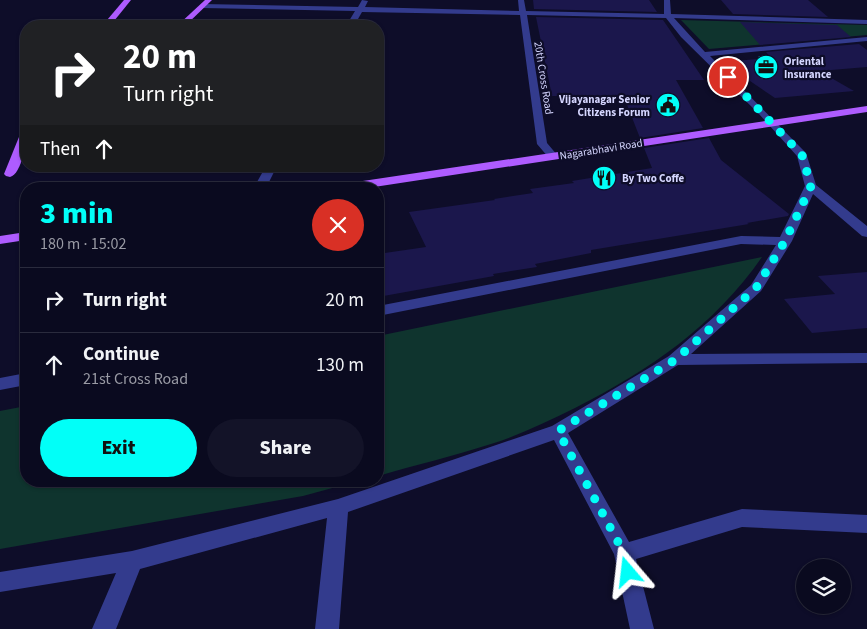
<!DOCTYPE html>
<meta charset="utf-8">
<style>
body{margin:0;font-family:"Source Sans 3",sans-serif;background:#131328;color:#f1f3f6;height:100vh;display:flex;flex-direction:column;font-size:19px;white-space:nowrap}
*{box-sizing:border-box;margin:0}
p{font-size:16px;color:#999aa4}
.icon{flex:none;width:28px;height:28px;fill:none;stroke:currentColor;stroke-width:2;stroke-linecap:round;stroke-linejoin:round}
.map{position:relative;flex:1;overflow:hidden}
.panel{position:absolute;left:20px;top:182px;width:364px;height:305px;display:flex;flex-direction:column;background:#0a0a1f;border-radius:20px;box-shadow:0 1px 4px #0004,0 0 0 1px #2a2b3d}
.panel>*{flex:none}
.top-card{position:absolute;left:20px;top:20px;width:364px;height:152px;border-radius:20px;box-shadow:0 1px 4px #0004,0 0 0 1px #2a2b3d;background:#202124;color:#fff;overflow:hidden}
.controls{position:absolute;left:796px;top:559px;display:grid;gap:10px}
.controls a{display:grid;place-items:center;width:55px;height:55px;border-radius:50%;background:#0a0a1f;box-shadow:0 1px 4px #0004,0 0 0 1px #2a2b3d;font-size:25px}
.pin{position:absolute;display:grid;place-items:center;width:42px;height:42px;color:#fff;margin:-21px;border:2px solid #fff;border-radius:50%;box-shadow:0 1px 5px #0007}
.me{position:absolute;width:55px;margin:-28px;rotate:343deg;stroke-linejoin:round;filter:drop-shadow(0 0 4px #0008)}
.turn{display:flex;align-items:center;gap:18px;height:105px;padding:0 20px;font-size:22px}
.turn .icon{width:65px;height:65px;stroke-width:2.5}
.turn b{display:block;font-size:35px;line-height:42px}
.then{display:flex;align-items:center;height:48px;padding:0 20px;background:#0003;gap:10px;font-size:19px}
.round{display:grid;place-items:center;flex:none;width:52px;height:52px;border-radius:26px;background:#131328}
.summary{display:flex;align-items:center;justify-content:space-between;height:85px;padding:0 20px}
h1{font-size:30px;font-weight:800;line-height:38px;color:#01fff8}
.cta{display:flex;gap:10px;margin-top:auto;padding:10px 20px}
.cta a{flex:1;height:58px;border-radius:30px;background:#01fff8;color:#111;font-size:20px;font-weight:800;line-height:58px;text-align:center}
.cta a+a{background:#131328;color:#f1f3f6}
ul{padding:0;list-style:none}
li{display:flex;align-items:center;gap:15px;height:65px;padding:0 20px;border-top:1px solid #2a2b3d}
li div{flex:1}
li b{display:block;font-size:19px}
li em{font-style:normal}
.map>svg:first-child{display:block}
.green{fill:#0f342e}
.building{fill:#1b174c}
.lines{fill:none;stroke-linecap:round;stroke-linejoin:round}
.minor{fill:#333b8d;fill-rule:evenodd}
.major{fill:#ae5cff;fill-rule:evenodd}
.route{stroke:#01fff8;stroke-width:9;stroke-dasharray:0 16.2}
.labels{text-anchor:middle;stroke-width:4.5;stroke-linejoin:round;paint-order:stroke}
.far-poi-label{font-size:11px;font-weight:bold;fill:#d5d6ff;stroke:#0e0d29;text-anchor:start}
.far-street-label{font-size:11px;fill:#d5d6ff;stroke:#0e0d29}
</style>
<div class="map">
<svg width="867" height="629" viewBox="0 0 867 629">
<rect width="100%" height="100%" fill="#0e0d29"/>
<g class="green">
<polygon points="681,20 867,25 867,35 709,49"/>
<path d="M762,257c-48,69 -112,113 -187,151 -27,13 -55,27 -84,36 -37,12 -76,21 -113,32v-140z"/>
<polygon points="26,406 26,481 358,481 303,496 0,549 0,411"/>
</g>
<g class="building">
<polygon points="533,0 649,0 657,12 534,9"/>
<polygon points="721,0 808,0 828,17 733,14"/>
<polygon points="536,17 663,20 704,80 676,80 703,128 640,138 624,97 552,96"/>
<polygon points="740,22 837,25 851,37 760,45"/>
<polygon points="859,44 867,50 867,67 819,71 854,91 775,98 722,62 771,58 766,52"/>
<polygon points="709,138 721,160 789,214 788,216 747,223 749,224 591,250 591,253 535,264 537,267 493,274 494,276 378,297 378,254 426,247 409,212 495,200 494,199 533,193 530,189 574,183 572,181 652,168 644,148"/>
<polygon points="867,272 867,328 812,333 784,299 835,294 818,276"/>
</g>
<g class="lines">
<g class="minor">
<polygon points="362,0 368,1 365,7 519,11 518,0 524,0 526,11 664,14 664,0 670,0 671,14 867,20 867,24 674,18 705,52 867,37 867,41 710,56 806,153 816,185 867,226 867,237 862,236 813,194 792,241 761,291 691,354 867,353 867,363 678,365 568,433 629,542 742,509 867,515 867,533 742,527 636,559 654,629 630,629 614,554 554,440 348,512 339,629 315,629 327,518 140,569 116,629 92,629 116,573 0,592 0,572 132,551 338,499 552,426 669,356 751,285 776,245 741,244 378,316 378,306 741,236 780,237 805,186 797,156 759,114 681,37 666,18 527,15 547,143 558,156 553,159 549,158 537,144 520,15 362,12 354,26 346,26 355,11 202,8 199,6 202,4 358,7"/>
<polygon points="266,166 277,166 269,182 269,189 257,189 257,182"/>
<polygon points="26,373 26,385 0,390 0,378"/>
</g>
<g class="major">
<polygon points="124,0 131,0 110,26 102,26"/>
<polygon points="205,0 212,0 185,26 177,26"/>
<polygon points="867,106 867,112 361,189 330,189 336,185"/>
<path d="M26,129c1,11 -4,45 -16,48l-4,-1 -2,-2 17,-42z"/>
<polygon points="26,232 26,240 0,244 0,236"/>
</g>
</g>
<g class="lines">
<polyline class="route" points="628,572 624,553 558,431 675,360 756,288 785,241 811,186 802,155 728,77"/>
</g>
<defs>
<g id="office-disc" transform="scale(1.25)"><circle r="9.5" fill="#01fff8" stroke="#0e0d29"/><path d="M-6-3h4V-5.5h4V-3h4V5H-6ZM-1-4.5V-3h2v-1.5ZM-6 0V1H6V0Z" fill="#111"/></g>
<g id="civic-disc" transform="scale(1.25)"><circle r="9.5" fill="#01fff8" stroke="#0e0d29"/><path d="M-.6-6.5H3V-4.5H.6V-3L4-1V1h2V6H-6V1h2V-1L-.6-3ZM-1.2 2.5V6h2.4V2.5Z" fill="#111"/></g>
<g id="restaurant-disc" transform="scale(1.25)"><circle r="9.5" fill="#01fff8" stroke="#0e0d29"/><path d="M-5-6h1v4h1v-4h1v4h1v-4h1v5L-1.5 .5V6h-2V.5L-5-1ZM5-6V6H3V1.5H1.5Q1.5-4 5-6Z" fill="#111"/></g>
</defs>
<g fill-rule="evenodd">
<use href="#office-disc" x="766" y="67"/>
<use href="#civic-disc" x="668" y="105"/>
<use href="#restaurant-disc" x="604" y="178"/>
</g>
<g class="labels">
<g class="far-poi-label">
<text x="784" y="65">Oriental<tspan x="784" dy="13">Insurance</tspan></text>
<text x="650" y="103" text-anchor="end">Vijayanagar Senior<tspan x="650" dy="13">Citizens Forum</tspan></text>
<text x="622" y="182">By Two Coffe</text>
</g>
<g class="far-street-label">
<text transform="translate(544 78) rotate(81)" y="4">20th Cross Road</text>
<text transform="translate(601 149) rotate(-9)" y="4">Nagarabhavi Road</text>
</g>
</g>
</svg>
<div class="controls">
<a><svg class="icon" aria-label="layers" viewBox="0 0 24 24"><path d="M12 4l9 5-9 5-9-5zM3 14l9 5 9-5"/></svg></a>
</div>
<div class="pin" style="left:728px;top:77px;background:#d93025"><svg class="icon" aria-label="arrive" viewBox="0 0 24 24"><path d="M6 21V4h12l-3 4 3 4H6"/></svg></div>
<svg class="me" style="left:628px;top:572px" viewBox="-20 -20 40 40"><path d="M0-17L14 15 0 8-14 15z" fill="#01fff8" stroke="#fff" stroke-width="4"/></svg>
<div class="top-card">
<div class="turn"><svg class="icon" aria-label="right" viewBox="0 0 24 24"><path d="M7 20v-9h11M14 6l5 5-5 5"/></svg><div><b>20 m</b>Turn right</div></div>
<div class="then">Then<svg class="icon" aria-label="ahead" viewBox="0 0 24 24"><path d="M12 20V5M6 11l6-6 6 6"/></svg></div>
</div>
<section class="panel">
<div class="summary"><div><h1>3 min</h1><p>180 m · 15:02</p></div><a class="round" style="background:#d93025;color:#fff"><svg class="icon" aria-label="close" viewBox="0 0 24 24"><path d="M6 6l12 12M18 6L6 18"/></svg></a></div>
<ul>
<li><svg class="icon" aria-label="right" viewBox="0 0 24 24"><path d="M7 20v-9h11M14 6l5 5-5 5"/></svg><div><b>Turn right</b></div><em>20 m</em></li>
<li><svg class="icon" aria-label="ahead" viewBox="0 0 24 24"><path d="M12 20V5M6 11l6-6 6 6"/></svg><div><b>Continue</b><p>21st Cross Road</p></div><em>130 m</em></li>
</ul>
<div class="cta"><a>Exit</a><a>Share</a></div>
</section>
</div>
